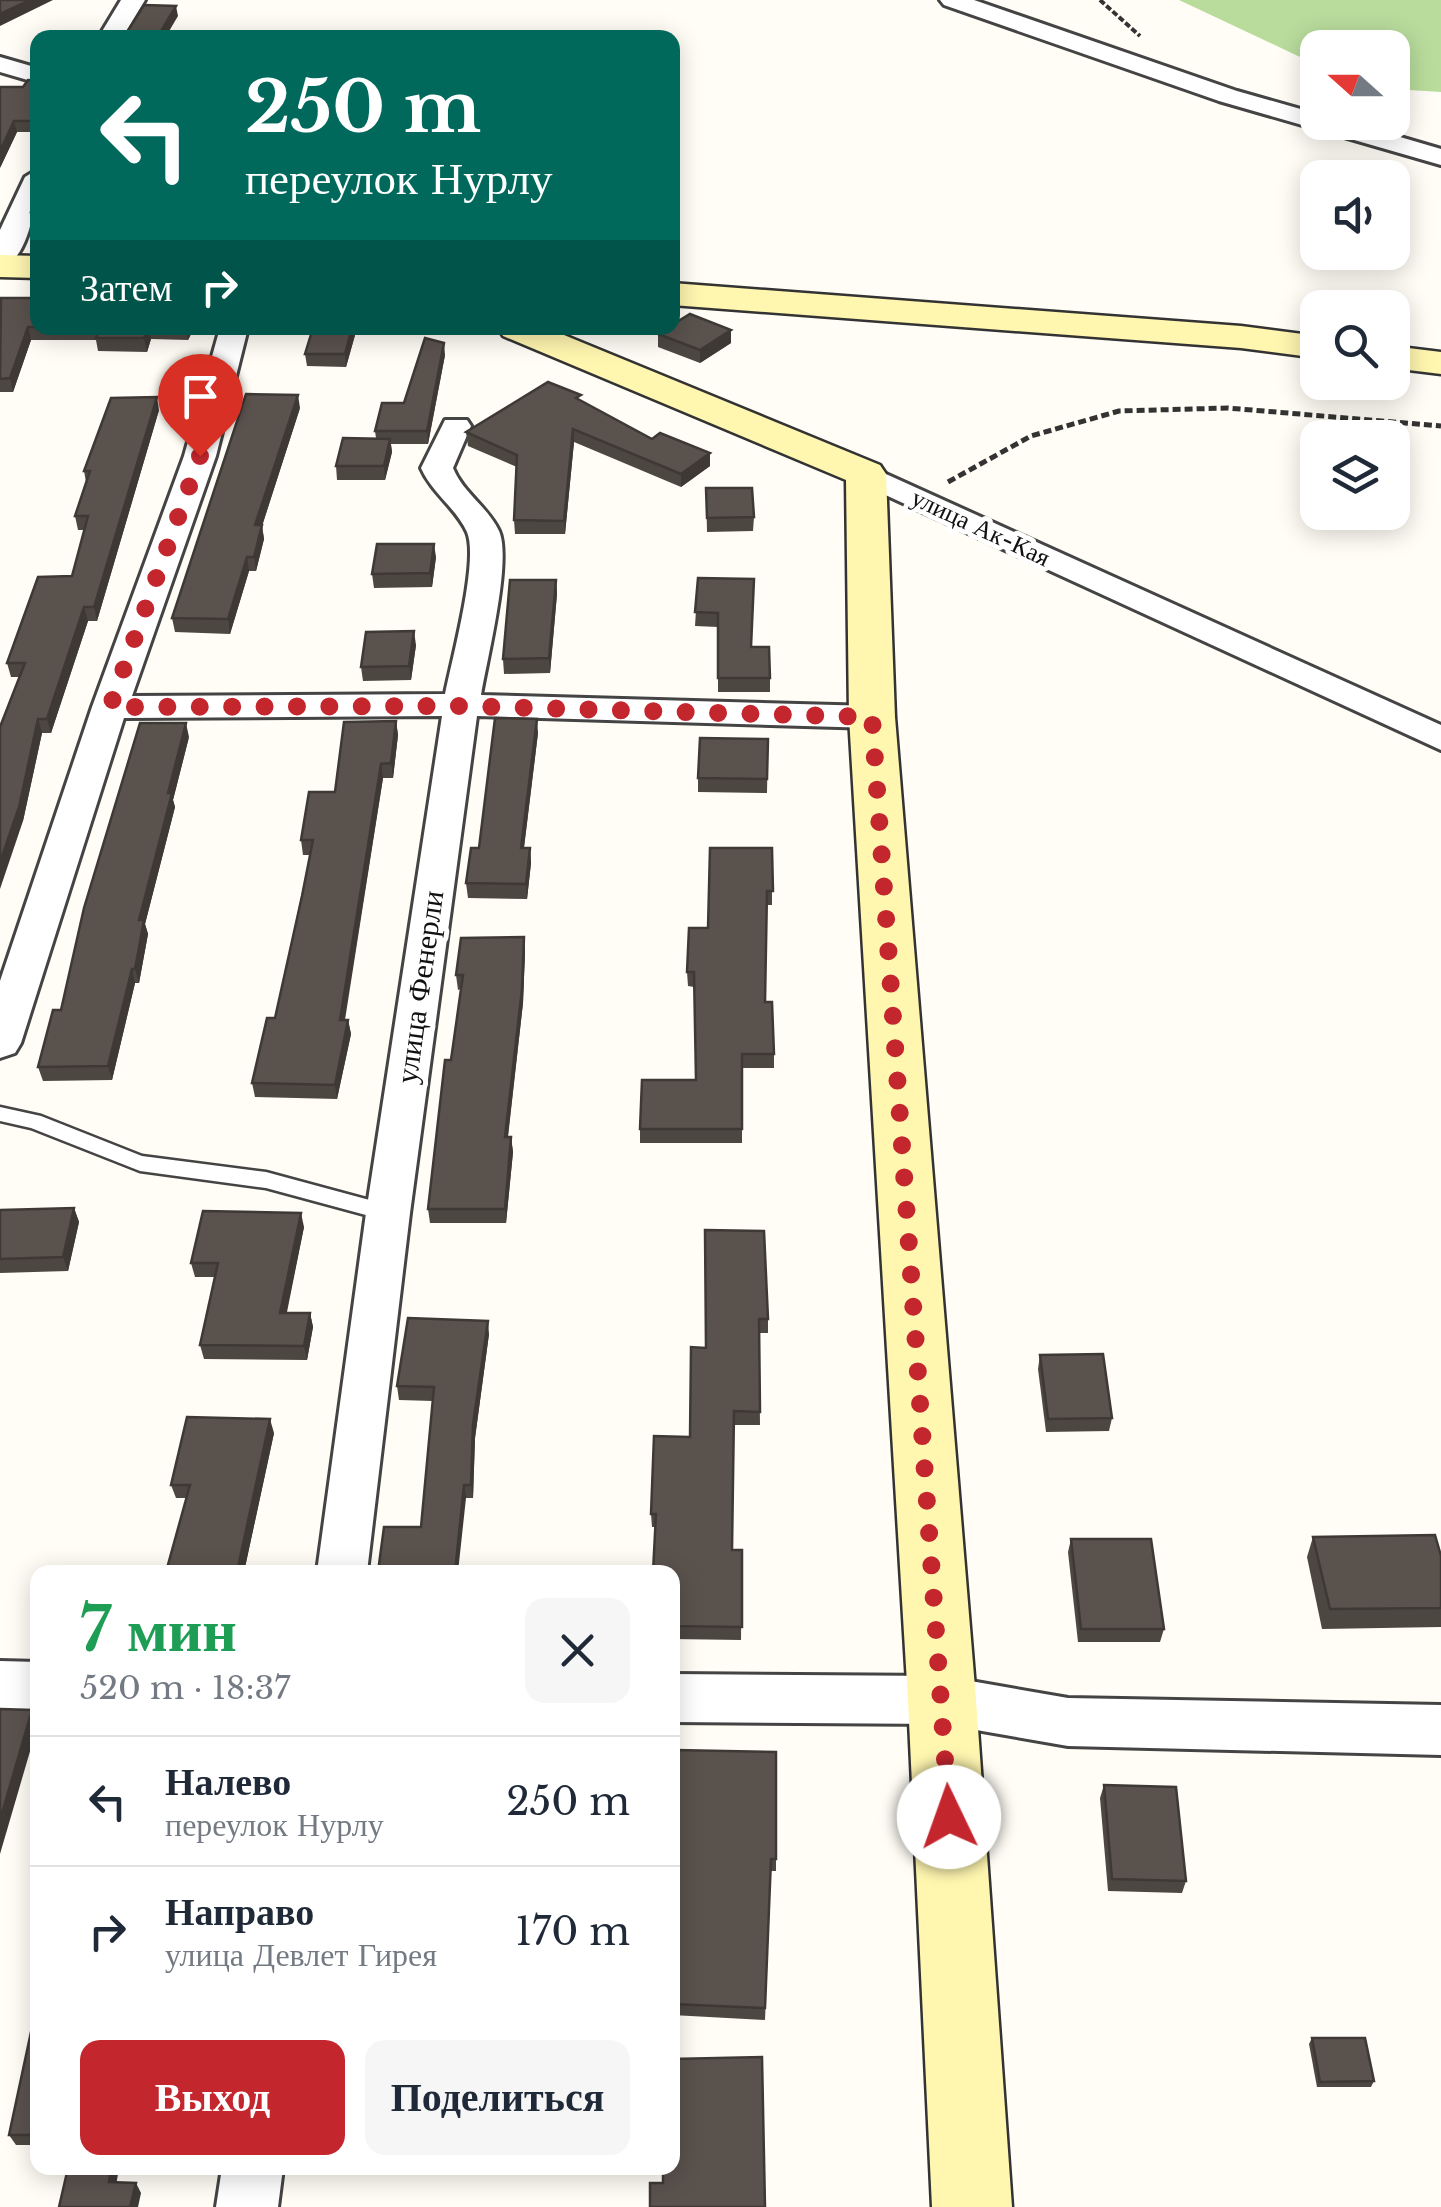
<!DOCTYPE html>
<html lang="ru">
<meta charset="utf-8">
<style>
body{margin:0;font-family:"Libre Baskerville",serif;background:#f6f6f7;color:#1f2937;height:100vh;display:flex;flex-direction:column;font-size:38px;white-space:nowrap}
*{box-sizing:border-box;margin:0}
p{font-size:32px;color:#747a83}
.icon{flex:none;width:55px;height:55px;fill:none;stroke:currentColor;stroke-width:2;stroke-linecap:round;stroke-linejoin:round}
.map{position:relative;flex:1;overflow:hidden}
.panel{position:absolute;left:30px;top:1565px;width:650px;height:610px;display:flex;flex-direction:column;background:#fff;border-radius:20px;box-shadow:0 5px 25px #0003}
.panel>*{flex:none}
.guide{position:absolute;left:30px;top:30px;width:650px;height:305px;border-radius:20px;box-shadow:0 5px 25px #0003;background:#00695c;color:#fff;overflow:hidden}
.needle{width:65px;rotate:291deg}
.tools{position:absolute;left:1300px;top:30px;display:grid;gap:20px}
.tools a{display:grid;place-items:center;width:110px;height:110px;border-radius:20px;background:#fff;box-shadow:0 5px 25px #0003;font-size:50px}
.pin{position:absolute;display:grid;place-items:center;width:85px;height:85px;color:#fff;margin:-102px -42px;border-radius:50% 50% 50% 0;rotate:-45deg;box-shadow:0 0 10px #0007}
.pin .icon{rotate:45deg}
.me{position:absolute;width:110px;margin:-55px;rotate:357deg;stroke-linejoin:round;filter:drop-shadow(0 0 8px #0008)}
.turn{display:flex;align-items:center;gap:35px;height:210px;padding:0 50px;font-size:45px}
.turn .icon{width:130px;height:130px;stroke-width:2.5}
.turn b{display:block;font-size:70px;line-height:85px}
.then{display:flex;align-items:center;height:95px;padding:0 50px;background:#0003;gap:20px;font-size:38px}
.round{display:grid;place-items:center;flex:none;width:105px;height:105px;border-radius:20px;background:#f6f6f7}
.summary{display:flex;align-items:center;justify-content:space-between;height:170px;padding:0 50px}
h1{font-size:60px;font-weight:800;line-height:75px;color:#1e9e55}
.action{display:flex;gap:20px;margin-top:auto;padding:20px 50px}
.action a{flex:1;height:115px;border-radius:20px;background:#c4262e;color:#fff;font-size:40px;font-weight:800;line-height:115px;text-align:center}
.action a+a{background:#f6f6f7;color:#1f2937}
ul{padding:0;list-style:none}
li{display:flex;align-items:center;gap:30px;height:130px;padding:0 50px;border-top:2px solid #e0e1e3}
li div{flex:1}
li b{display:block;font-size:38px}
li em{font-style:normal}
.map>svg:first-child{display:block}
.forest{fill:#b9dc9c}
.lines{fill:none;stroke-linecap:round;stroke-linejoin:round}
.lane-casing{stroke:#444;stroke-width:5}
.street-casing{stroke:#444;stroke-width:6}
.secondary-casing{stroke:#333;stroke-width:5}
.path-far1{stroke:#333;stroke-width:4;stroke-dasharray:6 2.5;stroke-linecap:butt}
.path{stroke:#333;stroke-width:5;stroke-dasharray:8 4;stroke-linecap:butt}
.lane{fill:#fff;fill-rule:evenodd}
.street{fill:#fff;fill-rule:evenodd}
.secondary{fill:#fff6b0;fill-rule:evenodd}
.wall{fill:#4d4742}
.shaded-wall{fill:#3f3936}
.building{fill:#5a524d;stroke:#3f3936;stroke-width:2.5}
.route{stroke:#c4262e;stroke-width:18;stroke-dasharray:0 32.4}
.labels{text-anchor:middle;stroke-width:10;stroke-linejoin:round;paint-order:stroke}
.far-street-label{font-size:25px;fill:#111;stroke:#fff}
.street-label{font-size:30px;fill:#111;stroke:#fff}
</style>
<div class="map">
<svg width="1441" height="2207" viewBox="0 0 1441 2207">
<rect width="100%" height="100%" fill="#fffdf5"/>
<polygon class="forest" points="1179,0 1441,0 1441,92 1393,89 1392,48 1318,48 1317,65"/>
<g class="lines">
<g class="lane-casing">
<polygon id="lane" points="0,1107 41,1116 142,1156 266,1172 388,1205 395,1207 398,1213 395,1219 388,1221 266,1188 140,1171 31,1128 0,1121"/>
</g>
<g class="street-casing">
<g id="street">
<polygon points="121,0 145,0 122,38 98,38"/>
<polygon points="940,0 974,0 1237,91 1318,114 1318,122 1349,122 1441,149 1441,165 1219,101 944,5"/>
<polygon points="0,57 38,68 38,83 0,72"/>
<path d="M38,169c0,26 -8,92 -38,99v-38l25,-53z"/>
<path d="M220,328h28l-32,128 -84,240 313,-2c7,-35 34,-134 22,-162 -11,-24 -35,-39 -46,-64l24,-48h22l4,6 -18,42c10,25 35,39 46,63 13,29 -12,128 -18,164l391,11 13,3 5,8 -5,8 -13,3 -395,-12 -67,497 -43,359h-50l49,-359 76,-497 -318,2 -103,325 -6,10 -15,5v-77l92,-274 92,-251z"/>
<polygon points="866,465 1441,725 1441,750 855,481 850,474 855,467"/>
<polygon points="0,1661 38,1662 38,1710 0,1709"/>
<polygon points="672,1674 942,1676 1068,1698 1441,1705 1441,1755 1068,1746 942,1724 672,1722"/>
<polygon points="222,2168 283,2168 278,2207 216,2207"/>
</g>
</g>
<g class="secondary-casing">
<g id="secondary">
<polygon points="0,255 38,256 38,278 0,277"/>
<polygon points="672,283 1241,326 1318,336 1318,358 1241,348 672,305"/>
<polygon points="498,328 547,328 880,465 886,474 895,717 976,1700 1012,2207 932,2207 908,1700 849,717 846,480 503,336"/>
<polygon points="1392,346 1441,352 1441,374 1392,368"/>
</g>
</g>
<polyline class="path-far1" points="1100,0 1140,36"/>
<polyline class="path" points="948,482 1031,436 1119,411 1228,408 1441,426"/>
<use href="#lane" class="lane"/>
<use href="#street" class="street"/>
<use href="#secondary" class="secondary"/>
</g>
<g class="wall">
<polygon points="38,81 38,132 17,132 0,168 23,87"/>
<polygon points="38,198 38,225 34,225 31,212"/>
<polygon points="0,299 38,328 194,328 188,340 151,339 147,352 98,351 96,340 31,340 13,392 0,392"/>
<polygon points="658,334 731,343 700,363 658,347"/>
<polygon points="355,335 346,367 307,366 305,354"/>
<polygon points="445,355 428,444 391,444 392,452 385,480 337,480 336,466 376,438 375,431 404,403"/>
<polygon points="582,401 652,439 710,453 710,466 681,487 574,442 565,534 515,534 514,520 517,467 468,446 466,432"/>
<polygon points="300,408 262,526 264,539 256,571 249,571 230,634 175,632 172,618"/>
<polygon points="159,410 97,621 88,621 51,733 42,733 23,821 19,677 11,677 7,663 72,576 85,530 78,530 75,516 86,482 84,471"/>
<polygon points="706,488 754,517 753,531 707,532"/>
<polygon points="436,557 432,587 374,588 372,574"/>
<polygon points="698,578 751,647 770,678 770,692 718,692 718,627 695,626"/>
<polygon points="556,580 557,594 550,673 504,674 503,659"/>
<polygon points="416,645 411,680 363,681 361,667"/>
<polygon points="396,721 398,735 393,778 383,778 345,1020 348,1020 351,1034 337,1099 255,1097 252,1083 275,1018 310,855 303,855 301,840 335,792"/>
<polygon points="538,733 524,848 530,848 531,863 527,899 468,898 466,883 479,848"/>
<polygon points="189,737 173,800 175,807 145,924 148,934 139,983 135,983 112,1080 43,1081 38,1067 61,1010"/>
<polygon points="768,739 767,793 698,792 698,778"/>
<polygon points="772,848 772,905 767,905 765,1002 774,1054 774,1068 742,1068 742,1143 640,1143 640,1129 696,1080 694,987 688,986 687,972 708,928"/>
<polygon points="524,937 525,952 523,1003 508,1137 511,1137 513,1152 506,1223 430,1223 428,1209 461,989 458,990 456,975"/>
<polygon points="74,1208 79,1222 68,1271 0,1273 0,1210"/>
<polygon points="304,1227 286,1313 310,1313 313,1327 307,1360 204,1359 200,1345 215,1277 195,1277 191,1263"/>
<polygon points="705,1230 768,1319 768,1333 759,1333 760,1425 733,1425 732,1550 742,1550 741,1640 672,1639 672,1572 655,1527 652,1527 651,1514 690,1437 706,1348"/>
<polygon points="489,1334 475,1438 473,1498 466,1498 421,1527 433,1401 399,1400 397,1386"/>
<polygon points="1040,1355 1112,1418 1109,1431 1046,1432 1038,1369"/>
<polygon points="274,1433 244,1572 166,1572 187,1498 176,1498 171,1485"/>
<polygon points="1313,1537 1441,1556 1441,1627 1322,1629 1307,1557"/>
<polygon points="1071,1539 1164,1629 1160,1642 1078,1642 1068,1552"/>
<polygon points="1104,1785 1186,1881 1182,1893 1108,1891 1100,1798"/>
<polygon points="672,1836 776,1859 776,1871 771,1871 765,2020 672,2015"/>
<polygon points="38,2032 38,2145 16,2145 9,2135"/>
<polygon points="1312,2038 1374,2081 1371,2087 1317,2087 1309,2044"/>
<polygon points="409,2168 408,2168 506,2168 506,2172"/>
</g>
<g class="shaded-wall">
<polygon points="30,0 53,0 0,26 0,14"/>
<polygon points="176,6 178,16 165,38 157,38"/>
<polygon points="14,121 17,132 0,168 0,151"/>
<polygon points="28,327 31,340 13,392 10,378"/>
<polygon points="149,328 151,339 147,352 144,338"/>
<polygon points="186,328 194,328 188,340"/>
<polygon points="352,328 355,328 355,335 346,367 345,354"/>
<polygon points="731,330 731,343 700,363 700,350"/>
<polygon points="444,343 445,355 428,444 427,431"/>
<polygon points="298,395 300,408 262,526 264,539 256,571 254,557 255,525"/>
<polygon points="157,397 159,410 97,621 94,607"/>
<polygon points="573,429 574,442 565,534 564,521"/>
<polygon points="390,439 392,452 385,480 384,466"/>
<polygon points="710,453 710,466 681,487 681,474"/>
<polygon points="434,544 436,557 432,587 430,573"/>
<polygon points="247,557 249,571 230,634 228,619"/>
<polygon points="556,580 557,594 550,673 549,658"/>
<polygon points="84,607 88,621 51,733 47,719"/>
<polygon points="414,631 416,645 411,680 409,666"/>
<polygon points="38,719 42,733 23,821 0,889 0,862"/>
<polygon points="537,719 538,733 522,863 521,848"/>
<polygon points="396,721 398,735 393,778 391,763"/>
<polygon points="186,723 189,737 173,800 175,807 145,924 148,934 139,983 135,969 139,920"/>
<polygon points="381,764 383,778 342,1034 340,1020"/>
<polygon points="530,848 531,863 527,899 526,884"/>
<polygon points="524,937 525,952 523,1003 506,1152 505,1137"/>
<polygon points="132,969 135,983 112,1080 108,1066"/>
<polygon points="348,1020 351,1034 337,1099 335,1085"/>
<polygon points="511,1137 513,1152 506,1223 505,1209"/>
<polygon points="74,1208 79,1222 68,1271 63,1257"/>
<polygon points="301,1213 304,1227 284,1327 280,1313"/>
<polygon points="310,1313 313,1327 307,1360 304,1346"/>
<polygon points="488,1321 489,1334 475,1438 473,1498 471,1485 473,1424"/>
<polygon points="270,1419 274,1433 244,1572 237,1572"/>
<polygon points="464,1485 466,1498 458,1572 455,1572"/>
<polygon points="32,1710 38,1724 0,1854 0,1820"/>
<polygon points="111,2168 119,2168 115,2192 109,2182"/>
<polygon points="136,2183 141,2193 138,2207 130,2207"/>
</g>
<g class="building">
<polygon points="0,0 30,0 0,14"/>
<polygon points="144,5 176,6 157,38 120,38 124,37"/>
<polygon points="28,80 38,81 38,121 14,121 0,151 0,87 23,87"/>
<polygon points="38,198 38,212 31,212 34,200"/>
<polygon points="1,298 38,298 38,327 28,327 10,378 0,379"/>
<polygon points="690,314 731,330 700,350 658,334 668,328 672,328 672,325"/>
<polygon points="100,328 148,328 144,338 96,338"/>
<polygon points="313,328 352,328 345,354 305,354"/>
<polygon points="425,338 444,343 427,431 375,431 382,403 404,403"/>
<polygon points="548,382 581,395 576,398 652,439 660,433 710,453 681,474 573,429 564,521 514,520 517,455 466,432"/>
<polygon points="246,394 298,395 255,525 262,525 254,557 247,557 228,619 172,618"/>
<polygon points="157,397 94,607 84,607 47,719 38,719 19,807 0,862 0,727 25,663 7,663 38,577 72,576 88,516 75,516 90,471 84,471 111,398"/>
<polygon points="343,438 390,439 384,466 336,466"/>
<polygon points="706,488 752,488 754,517 707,518"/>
<polygon points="377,544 434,544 430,573 372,574"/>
<polygon points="698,578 754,579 751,647 769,647 770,678 718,678 718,613 695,612"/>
<polygon points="510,580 556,580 549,658 503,659"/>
<polygon points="414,631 409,666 361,667 366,632"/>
<polygon points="495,718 537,719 521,848 530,848 526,884 466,883 471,848 479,848"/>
<polygon points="396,721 391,763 381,764 340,1020 348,1020 335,1085 252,1083 267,1018 275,1018 302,896 313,840 301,840 309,792 335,792 344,722"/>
<polygon points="140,723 186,723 168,793 172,793 139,920 144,920 135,969 132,969 108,1066 38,1067 53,1010 61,1010 84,908"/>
<polygon points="700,738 768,739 767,779 698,778"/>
<polygon points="710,848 772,848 773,891 767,891 765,1002 772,1002 774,1054 742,1054 742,1129 640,1129 642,1080 696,1080 694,972 687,972 689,928 708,928"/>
<polygon points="524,937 522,989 505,1137 511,1137 505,1209 428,1209 445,1060 451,1060 463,975 456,975 461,938"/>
<polygon points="74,1208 63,1257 0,1259 0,1210"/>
<polygon points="203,1211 301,1213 280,1313 310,1313 304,1346 200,1345 218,1263 191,1263"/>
<polygon points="705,1230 764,1231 768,1319 759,1319 760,1412 734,1411 732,1550 742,1550 742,1627 672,1626 672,1572 653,1572 656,1514 651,1514 654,1436 690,1437 691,1347 706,1348"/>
<polygon points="408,1318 488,1321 473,1424 471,1485 464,1485 455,1572 378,1572 384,1527 421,1527 434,1387 397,1386"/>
<polygon points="1103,1354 1112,1418 1048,1419 1040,1355"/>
<polygon points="187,1417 270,1419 237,1572 166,1572 190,1485 171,1485"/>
<polygon points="1435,1535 1441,1556 1441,1608 1330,1609 1313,1537"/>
<polygon points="1071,1539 1151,1539 1164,1629 1081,1629"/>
<polygon points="0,1709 32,1710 0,1820"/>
<polygon points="675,1750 776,1752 776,1859 771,1859 765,2008 672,2004 672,1836"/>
<polygon points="1104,1785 1176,1787 1186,1881 1112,1879"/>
<polygon points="31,2032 38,2032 38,2135 9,2135"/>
<polygon points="1312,2038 1365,2038 1374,2081 1320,2082"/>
<polygon points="762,2057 765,2207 650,2207 650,2183 663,2183 663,2168 672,2168 672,2059"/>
<polygon points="68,2168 111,2168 109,2182 136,2183 130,2207 59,2207"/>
</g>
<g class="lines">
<polyline class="route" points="200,456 110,707 461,706 872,717 949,1817"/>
</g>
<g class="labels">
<g class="far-street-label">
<text transform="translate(981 527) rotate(25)" y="9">улица Ак-Кая</text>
</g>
<g class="street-label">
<text transform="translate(420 987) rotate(-82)" y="10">улица Фенерли</text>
</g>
</g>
</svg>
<div class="tools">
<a><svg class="needle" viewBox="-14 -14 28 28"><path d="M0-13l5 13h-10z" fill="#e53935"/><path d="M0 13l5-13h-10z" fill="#747a83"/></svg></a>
<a><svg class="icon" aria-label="sound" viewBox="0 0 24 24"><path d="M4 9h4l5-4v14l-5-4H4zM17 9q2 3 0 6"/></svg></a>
<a><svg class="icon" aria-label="search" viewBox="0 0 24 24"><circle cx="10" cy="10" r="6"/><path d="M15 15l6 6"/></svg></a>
<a><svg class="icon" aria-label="layers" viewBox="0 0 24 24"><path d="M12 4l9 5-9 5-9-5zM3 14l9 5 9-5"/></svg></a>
</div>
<div class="pin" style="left:200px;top:456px;background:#d93025"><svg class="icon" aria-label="arrive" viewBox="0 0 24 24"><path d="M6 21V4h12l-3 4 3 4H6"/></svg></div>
<svg class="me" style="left:949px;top:1817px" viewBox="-20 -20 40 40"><circle r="19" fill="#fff"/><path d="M0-13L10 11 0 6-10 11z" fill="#c4262e"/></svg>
<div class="guide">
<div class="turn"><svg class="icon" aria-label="left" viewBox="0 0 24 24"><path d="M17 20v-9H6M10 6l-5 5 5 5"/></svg><div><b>250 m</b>переулок Нурлу</div></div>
<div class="then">Затем<svg class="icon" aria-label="right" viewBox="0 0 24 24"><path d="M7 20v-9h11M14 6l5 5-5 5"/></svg></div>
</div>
<section class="panel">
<div class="summary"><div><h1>7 мин</h1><p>520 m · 18:37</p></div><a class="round"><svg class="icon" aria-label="close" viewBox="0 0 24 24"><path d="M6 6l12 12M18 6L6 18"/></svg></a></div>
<ul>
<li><svg class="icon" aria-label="left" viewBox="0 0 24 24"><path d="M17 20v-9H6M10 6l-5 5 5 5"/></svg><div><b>Налево</b><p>переулок Нурлу</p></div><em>250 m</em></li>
<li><svg class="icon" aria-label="right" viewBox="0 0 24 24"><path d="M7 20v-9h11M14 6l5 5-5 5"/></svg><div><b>Направо</b><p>улица Девлет Гирея</p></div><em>170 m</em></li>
</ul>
<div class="action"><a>Выход</a><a>Поделиться</a></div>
</section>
</div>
